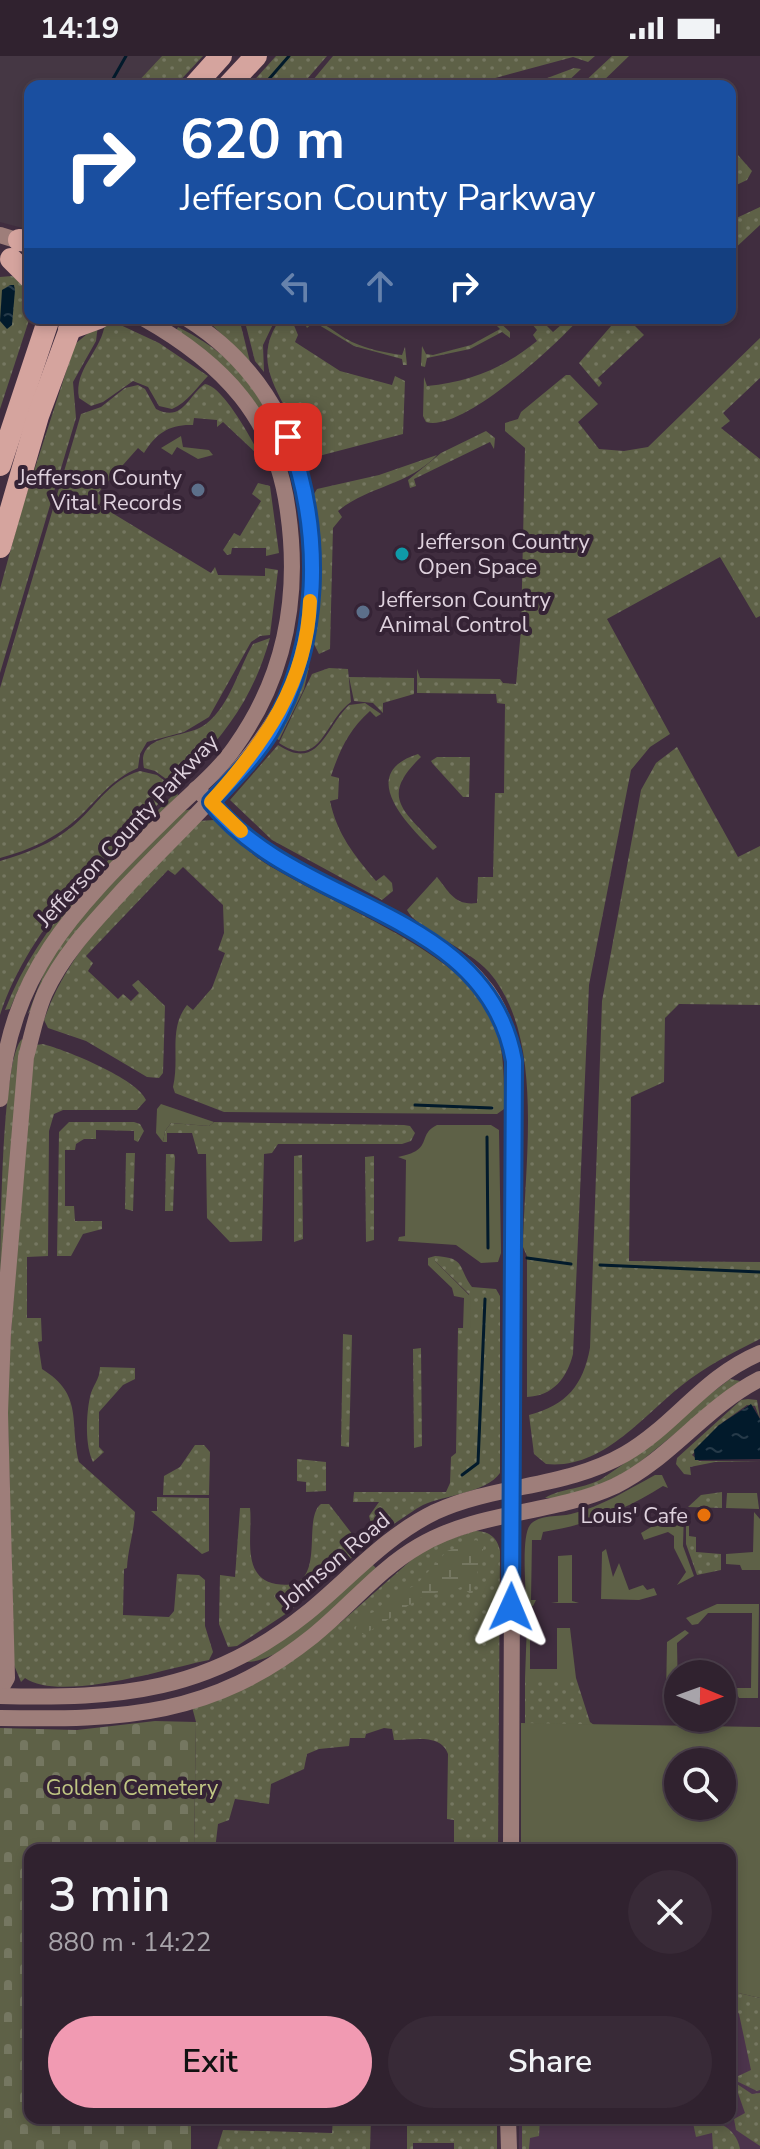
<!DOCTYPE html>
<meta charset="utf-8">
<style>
body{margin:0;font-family:"Nunito Sans",sans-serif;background:#382a37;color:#f1f3f6;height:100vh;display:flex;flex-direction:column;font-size:30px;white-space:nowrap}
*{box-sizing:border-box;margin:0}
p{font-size:26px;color:#a8a4aa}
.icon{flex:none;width:44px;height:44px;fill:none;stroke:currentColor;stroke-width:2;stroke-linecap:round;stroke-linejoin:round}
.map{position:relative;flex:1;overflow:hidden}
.drawer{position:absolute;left:24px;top:1788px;width:712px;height:280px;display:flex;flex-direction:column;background:#30222f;border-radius:16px;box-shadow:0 4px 12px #0003,0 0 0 2px #4b3f4b}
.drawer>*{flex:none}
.top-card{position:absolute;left:24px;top:24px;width:712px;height:244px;border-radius:16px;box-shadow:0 4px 12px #0003,0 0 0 2px #4b3f4b;background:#1a4fa0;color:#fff;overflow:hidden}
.needle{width:52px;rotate:91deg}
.controls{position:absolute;left:664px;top:1604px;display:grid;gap:16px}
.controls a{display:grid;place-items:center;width:72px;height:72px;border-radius:50%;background:#30222f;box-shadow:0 4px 12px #0003,0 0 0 2px #4b3f4b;font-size:40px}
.pin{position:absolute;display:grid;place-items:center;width:68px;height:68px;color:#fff;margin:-34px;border-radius:16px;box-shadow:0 4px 12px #0006}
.me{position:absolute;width:88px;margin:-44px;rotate:1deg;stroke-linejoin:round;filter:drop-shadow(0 0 6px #0008)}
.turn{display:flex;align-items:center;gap:28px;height:168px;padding:0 24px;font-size:36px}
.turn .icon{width:104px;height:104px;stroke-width:2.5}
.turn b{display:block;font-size:56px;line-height:68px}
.lanes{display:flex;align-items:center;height:76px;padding:0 24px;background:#0003;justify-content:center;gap:40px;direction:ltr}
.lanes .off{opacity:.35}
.round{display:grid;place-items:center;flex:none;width:84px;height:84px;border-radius:42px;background:#382a37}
.head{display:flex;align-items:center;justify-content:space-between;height:136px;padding:0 24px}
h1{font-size:48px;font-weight:600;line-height:60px}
.button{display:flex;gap:16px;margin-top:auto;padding:16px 24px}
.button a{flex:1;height:92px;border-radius:48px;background:#f19ab2;color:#111;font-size:32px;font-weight:600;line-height:92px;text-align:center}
.button a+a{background:#382a37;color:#f1f3f6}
.status{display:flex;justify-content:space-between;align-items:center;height:56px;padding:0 40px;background:#30222f;direction:ltr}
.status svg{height:22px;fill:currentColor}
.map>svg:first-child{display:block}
.commercial{fill:#453744}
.built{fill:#4c344c}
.grass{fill:url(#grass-dots)}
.wetland{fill:url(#wetland-marsh)}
.cemetery{fill:url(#cemetery-stones)}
.green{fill:#5e6147;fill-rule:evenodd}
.water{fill:url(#water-ripples)}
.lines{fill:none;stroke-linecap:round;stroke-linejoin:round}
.stream{stroke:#021a2b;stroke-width:3}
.secondary{stroke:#9e7e7a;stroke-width:16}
.highway{stroke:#d5a49e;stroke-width:22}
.route-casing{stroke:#114b97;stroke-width:20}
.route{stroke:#1a73e8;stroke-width:14}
.slow{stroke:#f59e0b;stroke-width:14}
.service-dot{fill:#5c6f8a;stroke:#352335;stroke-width:3}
.culture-dot{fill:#0f9aa8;stroke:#352335;stroke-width:3}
.food-dot{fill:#e8710a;stroke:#352335;stroke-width:3}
.labels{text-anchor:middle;stroke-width:8;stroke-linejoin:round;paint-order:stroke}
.poi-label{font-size:22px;fill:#dfd2de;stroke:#352335;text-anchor:end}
.street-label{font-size:22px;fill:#dfd2de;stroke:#352335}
.park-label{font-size:22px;fill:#c0c683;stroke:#352335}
</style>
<div class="status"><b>14:19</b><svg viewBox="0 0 49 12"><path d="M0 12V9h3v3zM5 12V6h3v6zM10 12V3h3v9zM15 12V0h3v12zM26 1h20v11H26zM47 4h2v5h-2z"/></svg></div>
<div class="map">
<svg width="760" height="2093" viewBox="0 0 760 2093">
<defs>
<pattern id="grass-dots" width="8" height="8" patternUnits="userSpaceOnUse" patternTransform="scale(2)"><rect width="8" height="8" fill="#5e6147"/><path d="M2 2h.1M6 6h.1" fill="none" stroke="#757761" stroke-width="1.8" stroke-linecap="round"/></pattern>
<pattern id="wetland-marsh" width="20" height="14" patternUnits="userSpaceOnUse" patternTransform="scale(2)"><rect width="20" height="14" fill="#5e6147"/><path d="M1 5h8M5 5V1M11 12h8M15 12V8" fill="none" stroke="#757761"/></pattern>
<pattern id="cemetery-stones" width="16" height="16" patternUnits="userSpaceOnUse" patternTransform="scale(2)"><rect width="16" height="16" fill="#5e6147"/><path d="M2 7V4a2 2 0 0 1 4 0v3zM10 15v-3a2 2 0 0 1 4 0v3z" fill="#757761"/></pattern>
<pattern id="water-ripples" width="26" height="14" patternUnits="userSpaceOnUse" patternTransform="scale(2)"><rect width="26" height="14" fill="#021a2b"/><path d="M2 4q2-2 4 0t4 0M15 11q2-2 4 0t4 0" fill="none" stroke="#263a49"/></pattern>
</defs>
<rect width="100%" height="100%" fill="#402d3f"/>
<polygon class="commercial" points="0,0 162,0 134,30 30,30 30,174 0,166"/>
<polygon class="built" points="730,1935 760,1942 760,2093 519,2093 519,2062 730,2062"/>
<g class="grass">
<polygon points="162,0 203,0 175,30 134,30"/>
<polygon points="276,0 327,0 301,30 249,30"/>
<polygon points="333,0 595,0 588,6 573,1 466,30 308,30"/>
<polygon points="612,0 629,0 598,30 580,30"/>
<polygon points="574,12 581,13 563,30 526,30"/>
<polygon points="730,90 752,115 747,124 730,132"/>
<polygon points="760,151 760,169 730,197 730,165"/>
<polygon points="12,220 30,230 30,261 0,353 0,221"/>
<polygon points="205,262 239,262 250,306"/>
<polygon points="244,262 276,262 263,289 264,316 255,305"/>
<path d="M281,262h10l7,17 -3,7 45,29 52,14 3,-9 10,5 -2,53 -88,23 -8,-3c-6,-12 -10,-24 -16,-36 -19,-35 -37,-63 -10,-100z"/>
<path d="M302,262c20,0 32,15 50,24 16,7 33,11 50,13l3,-8 2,18h-4l-1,-6 -48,-13 -40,-24 -7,6z"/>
<path d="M527,262h12l14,14 16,-14h11c-24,27 -118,115 -154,104l-3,-6 1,-39 3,9c42,-4 77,-18 110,-45l-4,-6 4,-5z"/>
<polygon points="618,262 627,262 644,279 598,322 602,327 599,331 579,307"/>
<path d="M112,265l47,22 49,33c-10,10 -21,27 -36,33l-13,-3 -11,-19 -15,-6 -30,21 -12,4 -12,-8c-6,-29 24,-48 26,-76z"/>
<polygon points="498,265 510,276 510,282 502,276 470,293 427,302 425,311 421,310 422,290 426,298 433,299 471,289 500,273 496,269"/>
<polygon points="98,269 96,285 73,326 76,362 0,617 0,533 22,452 75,288"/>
<path d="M178,271c58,30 70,53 103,107l-5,2c-27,-45 -55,-78 -100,-105z"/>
<path d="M760,282v40l-37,35 7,8 -9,7 39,31v157l-4,2 -36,-61 -113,62 63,115 -20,13 -19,23 -42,215 -16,369c-6,24 -20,42 -46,43v-141l-4,-9c1,-84 23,-209 -34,-275 -20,-23 -73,-43 -82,-62l30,-33c12,15 18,29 40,26l1,-26h15l2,-84h9l1,-89 -8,-1 -1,-9 -79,-1v-24l3,9 80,1 3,4 13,1 5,-54 4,-182 -20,-17v-8l13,-4 3,-7 45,-37h4l28,29 -20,18 21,27 25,2 24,-4z"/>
<path d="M205,328c19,2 52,64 60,82l-10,-4 2,-8 -34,-32 -6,5v-7l-23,-2 -1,7c-23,-1 -37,8 -49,28l-6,-5 -40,45 5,5 -4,7 112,68 4,-6 3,8 47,1v-8l13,2 -8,65 -10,1 -9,6 -42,75 -25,15 -37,10 -7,12 -2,14c-26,11 -39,30 -59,49 -23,21 -49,33 -79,41v-170l81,-274 20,-7 24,-19 13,-3 7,4 11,20c27,14 32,-14 49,-25z"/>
<polygon points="486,375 495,382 494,393 490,386 414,423 416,430 410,432 408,424 441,397"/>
<path d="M437,399c-29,31 -67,30 -99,56l4,6 -9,11 -3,121 -11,5 -5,-10 6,-80 -6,-70 3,-5 62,-14z"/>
<polygon points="258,427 270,430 279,497 266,500 266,492 232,492 231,498 227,499 223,494 234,477 240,480 261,445 252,438"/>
<path d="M270,582c-18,65 -49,100 -94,148l-21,-15 -11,-3c-8,-36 41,-28 62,-44 24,-19 32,-54 47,-80z"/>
<polygon points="309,611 304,633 279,684 273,681"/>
<path d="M329,612l19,1 3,33c-27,19 -30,69 -72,41l33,-69z"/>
<polygon points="349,621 414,622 414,638 383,647 383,657 373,647 354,645"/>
<path d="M365,647l16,11 -5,3 -6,-6c-21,19 -30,38 -39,65l8,2 -1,21 -8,2c7,33 24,54 46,80l8,-6 8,8 1,8 -11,9 -110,-60 -42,-40 48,-55c41,27 47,-17 71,-40z"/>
<path d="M677,691l61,110 22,-11v159l-81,-1 -14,14 -1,64 -33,15 -2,164 131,1v77c-28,14 -54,27 -79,47 -38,30 -79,84 -135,78l-12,-10 -5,-39c38,-10 54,-30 61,-67l12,-347 39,-211 15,-27z"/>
<path d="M418,698l3,3c-43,41 -16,54 16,90l-4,3c-24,-24 -78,-76 -15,-96z"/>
<polygon points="437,701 470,701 469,741 463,741 433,708 431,705"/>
<path d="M140,715l17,4 17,13c-68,70 -142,132 -174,227v-154c27,-8 51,-17 73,-35 22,-18 37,-47 67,-55z"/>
<path d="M177,735l1,5c-64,67 -133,125 -168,213l-5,1c35,-90 105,-151 172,-219z"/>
<polygon points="192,753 157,791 28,958 49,904 77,863 183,755"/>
<path d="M214,764c17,13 32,31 51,43 62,39 179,82 219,140 21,32 20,69 20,106l-7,5 -273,-2 -49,-19 -2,-6c7,-30 -5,-58 14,-82l6,5 19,-22 13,-35 -7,-3 6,-17 -1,-28 -40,-38 -8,8 -7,-5 -82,86 7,7 -5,8 30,28 5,-5 8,7 8,-8 -7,-8 6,-5 27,26 -2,67 -4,5 -12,-1 -61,-36 -38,-13 -4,-8c28,-81 98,-138 155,-199z"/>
<path d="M22,983l1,2 -23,261c0,-41 0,-242 22,-263z"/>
<path d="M43,988c23,6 95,35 103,56l-9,10h-74l-9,4 -5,17 -1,125 -21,1v61h14l1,23 -4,1 4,27c42,26 27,52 37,93l56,50c-1,21 -7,36 -8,56l-3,1 -1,46 46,2 5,-6 3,-37 22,1 6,5v46l8,26 -4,8c-41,8 -149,43 -184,18l-4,4 -7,-17 -7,-277 22,-305 7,-38z"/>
<polygon points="69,1066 134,1066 140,1068 144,1075 138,1086 134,1084 134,1075 96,1074 96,1083 84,1083 76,1088 75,1094 65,1094 65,1150 74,1150 75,1165 102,1165 102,1173 83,1178 71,1200 57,1200 59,1076"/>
<polygon points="214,1066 404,1069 410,1070 415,1077 411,1085 402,1088 278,1088 272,1097 264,1098 262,1185 230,1186 207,1162 206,1098 198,1098 192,1077 167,1077 167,1086 163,1086 165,1075 171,1067 209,1070"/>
<polygon points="126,1097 135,1097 133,1155 125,1153"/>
<polygon points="166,1098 174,1098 175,1101 173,1155 165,1155"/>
<polygon points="302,1099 303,1183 294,1186 294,1100"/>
<polygon points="374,1100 374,1184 366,1186 365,1101"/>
<path d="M435,1200c32,2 22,11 37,31l24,2 4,7v177c-14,20 -55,22 -77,32 -12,6 -40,29 -49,28l-5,-17 10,-14h-26l1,-10h92l4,-9 1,-26 5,-4 2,-125h12l-1,-34 -34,-33z"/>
<polygon points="343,1278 352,1279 349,1391 341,1390"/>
<polygon points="421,1292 422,1390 414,1392 413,1293"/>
<path d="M100,1311l35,1v11l-12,6 -24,27v35l5,5 -11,10c-8,-16 -7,-47 -3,-65 2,-11 10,-17 10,-30z"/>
<path d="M730,1323l10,2 -110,89 -30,15 -42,13h-13c15,-10 41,-9 58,-20 45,-29 83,-67 127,-99z"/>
<polygon points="748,1343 757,1344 760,1363 755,1350 747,1349 719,1369 692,1399 699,1405 760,1405 715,1406 690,1411 691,1419 684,1418 676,1408 677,1402 741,1344"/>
<polygon points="195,1389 204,1389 210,1396 209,1439 163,1439 164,1420 180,1411"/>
<polygon points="297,1403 326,1406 326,1435 306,1436 306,1426 297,1425"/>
<polygon points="722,1436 722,1452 688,1451 701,1439"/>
<polygon points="157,1441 209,1442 209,1495 202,1498 151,1455 157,1455"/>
<path d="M321,1448h8l27,35 1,14 -70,60 -50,33 -9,1 -9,-23 1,-49 15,2 5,-69h10c3,25 -10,70 26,76 55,9 24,-64 45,-80z"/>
<polygon points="686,1470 689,1470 689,1480 696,1481 696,1496 721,1498 721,1514 697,1519 686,1488"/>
<path d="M474,1475c14,0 23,5 26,20l-2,299h-44v-30l-7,-1 1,-65c-7,-21 -35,-14 -54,-14l-2,-11 -8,-1 -18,6 -1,4h-15l-1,8 -30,3 -12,5 -3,15 -33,15 -2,20 -34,-5 -6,21 -11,4 -3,26h-21l2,-128 -4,-15 148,-84 77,-68 22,-12z"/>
<polygon points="525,1622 576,1622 590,1666 594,1669 525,1668"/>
<polygon points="730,1935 760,1942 760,2034 757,2035 730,2022 730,2007 736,2021 751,2014 739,1958 730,1944"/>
<polygon points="734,2026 752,2038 760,2037 760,2090 736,2074 734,2063 745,2057"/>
<polygon points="333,2062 371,2062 370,2093 217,2093 223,2074 332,2077"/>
<polygon points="407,2062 497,2065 497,2093 454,2093 454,2087 413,2087 413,2093 407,2093"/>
<polygon points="522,2062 540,2062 539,2080 530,2082 529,2093 522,2093"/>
<path d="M692,2062c21,0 44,8 48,31h-27l-1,-16 -16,4z"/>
</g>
<path class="wetland" d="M476,1484l8,5 -12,50 -11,-8c-12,6 -25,4 -37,9 -19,9 -52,40 -70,39l5,-18 15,-5 16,-15 26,-12 31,-34z"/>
<polygon class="cemetery" points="155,1665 196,1666 194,1794 30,1794 30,2062 191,2062 191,2093 0,2093 0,1672 77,1674"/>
<g class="green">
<polygon points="181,380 183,391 209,394 213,399 198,403 177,391 172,399 161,392"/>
<polygon points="161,1048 214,1066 209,1070 171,1067 165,1075 163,1086 156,1077 157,1053"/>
<path d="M437,1069h54l8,5 2,123 -3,9 -17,1 -25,-18 -58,-4 1,-4 6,-1 1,-76 -8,-3c37,-7 18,-22 39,-32z"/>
<polygon points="435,1200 435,1205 471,1241 470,1272 463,1272 464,1242 454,1240 452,1232 428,1209 428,1202"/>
<path d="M655,1419h7l6,13 -5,-2c-38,24 -76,39 -120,46l-2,8h-9l-1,60h5l-3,6 -7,-1c0,-17 -5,-68 4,-80 9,-11 29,-8 41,-11 32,-8 56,-24 84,-39z"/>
<polygon points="727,1437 757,1437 760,1460 759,1453 726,1452"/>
<polygon points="680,1454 684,1455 683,1490 694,1520 677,1529 686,1516 674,1492 674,1480 668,1476 644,1484 641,1477"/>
<polygon points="754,1456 760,1463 760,1514 742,1514 740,1509 726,1508 726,1498 753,1496"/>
<polygon points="606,1493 613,1521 619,1507 629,1534 643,1529 647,1534 654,1532 657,1539 639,1544 601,1543 602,1496"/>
<polygon points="572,1499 572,1545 579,1547 551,1547 558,1546 558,1500"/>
<path d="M372,1508l5,5c-31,28 -89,93 -131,93z"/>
<polygon points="717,1548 759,1548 758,1642 739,1642 734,1632 751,1632 752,1557 708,1557 698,1568 692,1569 686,1562"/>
<polygon points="527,1567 535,1568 530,1571 530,1613 557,1613 557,1572 570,1572 576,1622 525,1622"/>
<polygon points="685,1574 689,1577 677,1587 678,1640 666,1640 667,1586"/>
<path d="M521,1667l239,4v271l-30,-7v-141h-209zM722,1706v44h-44v-44z"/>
</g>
<g class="water">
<polygon points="10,229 14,229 15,234 12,269 7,273 0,265 2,234"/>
<polygon points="751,1348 760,1363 760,1403 695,1404 694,1394 719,1369"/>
</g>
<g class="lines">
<g class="stream">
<polyline points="109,30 126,0"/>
<polyline points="263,30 289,0"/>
<polyline points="415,1049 492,1052"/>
<polyline points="487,1081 488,1192"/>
<polyline points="527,1202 571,1208"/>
<polyline points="600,1209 760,1216"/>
<polyline points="462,1419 478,1407 485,1243"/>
</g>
<g class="secondary">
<polyline points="0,179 29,188"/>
<path d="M196,733c24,21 46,46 73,64 61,39 167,76 212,130 19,21 28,50 33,78l-3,789"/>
<path d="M0,1043c9,-131 81,-196 168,-283 22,-22 49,-43 67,-69 50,-70 65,-150 53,-235 -12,-94 -65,-149 -145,-194"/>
<path d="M0,1634l7,-12 -7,-265 3,-80 23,-276c6,-21 10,-44 19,-64 19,-41 50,-72 80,-105 128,-135 210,-183 180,-389 -12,-77 -53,-140 -119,-181"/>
<path d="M0,1640c120,3 209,-4 307,-83 43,-35 77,-76 128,-101 61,-28 131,-24 190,-58 50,-29 78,-77 135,-101"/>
<path d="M0,1662c123,2 212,-1 313,-82 36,-29 66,-67 106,-90 61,-36 133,-31 196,-60 55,-27 90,-79 145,-107"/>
<polyline points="508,2062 509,2093"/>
</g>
<g class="highway">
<polyline points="194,30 221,0"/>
<polyline points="228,30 256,0"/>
<polyline points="19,184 30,185"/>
<polyline points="11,203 30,222"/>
<polyline points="69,273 99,262"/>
<polyline points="0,409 49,262"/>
<polyline points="0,491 38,360 74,262"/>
</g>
</g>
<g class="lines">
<g class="route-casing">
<path id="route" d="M288,381c35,94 34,207 -18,295 -16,26 -38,48 -59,70 84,107 276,106 303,259l-3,546"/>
</g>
<use href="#route" class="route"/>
<path class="slow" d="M241,775l-30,-29c53,-58 96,-119 99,-201"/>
</g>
<g class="service-dot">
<circle cx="198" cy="434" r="8"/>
<circle cx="363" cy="556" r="8"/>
</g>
<circle class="culture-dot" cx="402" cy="498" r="8"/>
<circle class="food-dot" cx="704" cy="1459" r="8"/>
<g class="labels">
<g class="poi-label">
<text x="182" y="429">Jefferson County<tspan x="182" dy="25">Vital Records</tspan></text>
<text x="418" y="493" text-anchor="start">Jefferson Country<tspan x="418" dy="25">Open Space</tspan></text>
<text x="379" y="551" text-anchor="start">Jefferson Country<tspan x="379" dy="25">Animal Control</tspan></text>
<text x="688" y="1467">Louis' Cafe</text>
</g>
<g class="street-label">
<text transform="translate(127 774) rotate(-47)" y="8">Jefferson County Parkway</text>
<text transform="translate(334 1504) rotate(-40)" y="8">Johnson Road</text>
</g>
<g class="park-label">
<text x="132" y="1739">Golden Cemetery</text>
</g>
</g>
</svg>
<div class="controls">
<a><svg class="needle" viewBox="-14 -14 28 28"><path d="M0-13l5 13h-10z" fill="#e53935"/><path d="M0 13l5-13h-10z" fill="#a8a4aa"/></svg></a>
<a><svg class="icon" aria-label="search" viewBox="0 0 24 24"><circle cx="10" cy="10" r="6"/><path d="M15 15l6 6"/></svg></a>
</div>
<div class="pin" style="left:288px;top:381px;background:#d93025"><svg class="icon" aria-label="arrive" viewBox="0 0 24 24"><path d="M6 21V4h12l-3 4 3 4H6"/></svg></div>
<svg class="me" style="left:511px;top:1551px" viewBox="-20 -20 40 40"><path d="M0-17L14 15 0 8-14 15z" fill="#1a73e8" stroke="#fff" stroke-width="4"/></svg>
<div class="top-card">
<div class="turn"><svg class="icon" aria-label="right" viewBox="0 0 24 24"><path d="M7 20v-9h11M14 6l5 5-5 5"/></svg><div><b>620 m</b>Jefferson County Parkway</div></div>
<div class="lanes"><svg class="icon off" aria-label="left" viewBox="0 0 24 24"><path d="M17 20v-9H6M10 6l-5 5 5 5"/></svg><svg class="icon off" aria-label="ahead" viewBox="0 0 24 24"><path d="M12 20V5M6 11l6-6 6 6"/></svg><svg class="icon" aria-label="right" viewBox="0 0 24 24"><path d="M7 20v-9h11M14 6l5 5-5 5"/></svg></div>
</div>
<section class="drawer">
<div class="head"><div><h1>3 min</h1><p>880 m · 14:22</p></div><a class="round"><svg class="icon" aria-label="close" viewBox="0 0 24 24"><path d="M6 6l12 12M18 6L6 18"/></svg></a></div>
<div class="button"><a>Exit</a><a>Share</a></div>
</section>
</div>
